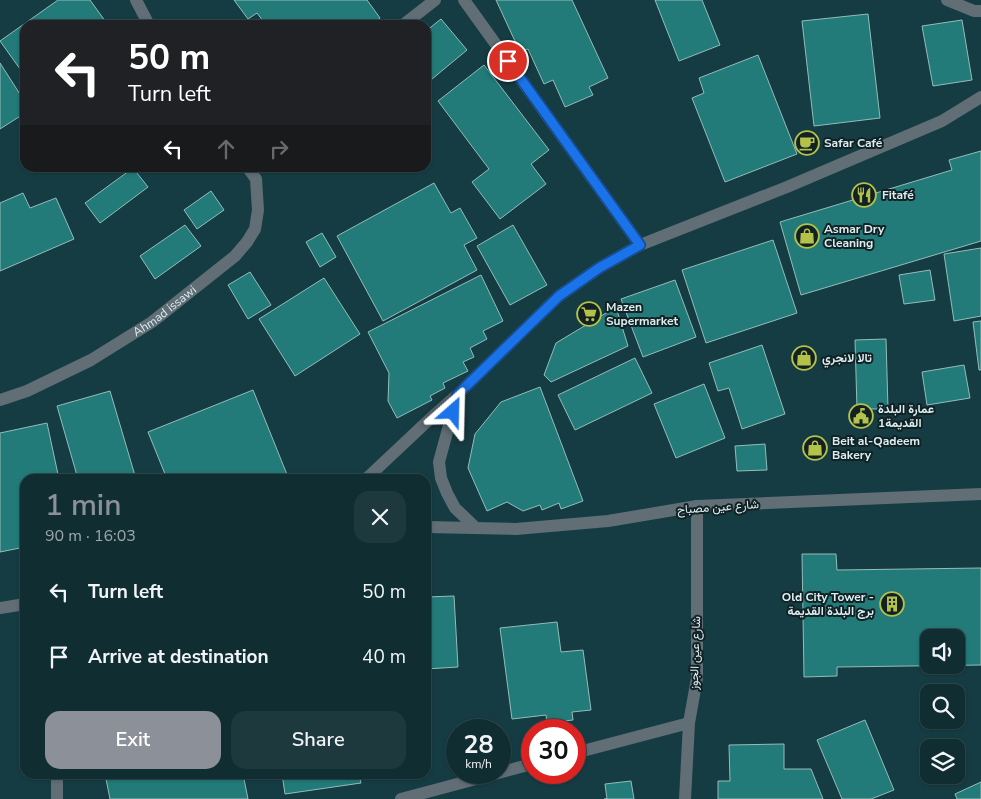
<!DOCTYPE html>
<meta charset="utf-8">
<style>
body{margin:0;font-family:"Nunito Sans",Vazirmatn,sans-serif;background:#1e393e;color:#f1f3f6;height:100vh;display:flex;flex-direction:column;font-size:19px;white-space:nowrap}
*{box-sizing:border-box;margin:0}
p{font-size:16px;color:#9ca8ac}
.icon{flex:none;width:28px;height:28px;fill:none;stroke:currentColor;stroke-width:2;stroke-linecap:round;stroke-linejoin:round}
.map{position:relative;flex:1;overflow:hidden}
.details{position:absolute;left:20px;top:474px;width:411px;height:305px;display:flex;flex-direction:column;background:#102d32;border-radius:15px;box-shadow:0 1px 4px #0004,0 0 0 1px #30494d}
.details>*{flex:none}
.top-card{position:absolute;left:20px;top:20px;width:411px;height:152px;border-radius:15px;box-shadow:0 1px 4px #0004,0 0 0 1px #30494d;background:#202124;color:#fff;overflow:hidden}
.controls{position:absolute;left:920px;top:629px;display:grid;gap:10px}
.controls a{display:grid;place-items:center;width:45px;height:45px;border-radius:10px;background:#102d32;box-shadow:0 1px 4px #0004,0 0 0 1px #30494d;font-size:25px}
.speed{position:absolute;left:446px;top:719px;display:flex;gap:10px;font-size:25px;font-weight:700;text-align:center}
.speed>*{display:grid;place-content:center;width:65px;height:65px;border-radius:50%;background:#102d32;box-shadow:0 1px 4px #0004,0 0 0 1px #30494d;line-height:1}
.speed small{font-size:12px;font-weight:400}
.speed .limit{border:8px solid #d22;background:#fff;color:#111}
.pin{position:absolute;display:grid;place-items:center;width:42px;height:42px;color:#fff;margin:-21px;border:2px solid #fff;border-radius:50%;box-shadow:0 1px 5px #0007}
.me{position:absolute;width:55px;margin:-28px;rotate:25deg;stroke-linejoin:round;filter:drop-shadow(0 0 4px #0008)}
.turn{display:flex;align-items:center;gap:18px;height:105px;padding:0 25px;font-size:22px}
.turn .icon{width:65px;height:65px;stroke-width:2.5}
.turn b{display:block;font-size:35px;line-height:42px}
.lanes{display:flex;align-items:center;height:48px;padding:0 25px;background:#0003;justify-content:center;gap:25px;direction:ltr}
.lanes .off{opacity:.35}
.round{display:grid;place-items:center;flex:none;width:52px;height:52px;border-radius:15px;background:#1e393e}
.head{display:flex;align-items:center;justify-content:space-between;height:85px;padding:0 25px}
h1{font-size:30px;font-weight:600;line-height:38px;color:#8c9099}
.cta{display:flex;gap:10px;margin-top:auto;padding:10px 25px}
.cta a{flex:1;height:58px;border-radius:15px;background:#8c9099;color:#fff;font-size:20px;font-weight:600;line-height:58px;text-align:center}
.cta a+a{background:#1e393e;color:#f1f3f6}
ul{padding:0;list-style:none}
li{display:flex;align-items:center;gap:15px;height:65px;padding:0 25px}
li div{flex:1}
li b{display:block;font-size:19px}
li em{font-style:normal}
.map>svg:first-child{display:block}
.building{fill:#227b78;stroke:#93bdbb;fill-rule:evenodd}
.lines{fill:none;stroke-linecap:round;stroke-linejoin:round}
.minor{stroke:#616e76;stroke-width:12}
.route-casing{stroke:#114b97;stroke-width:12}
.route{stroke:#1a73e8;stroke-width:9}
.labels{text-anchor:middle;stroke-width:4;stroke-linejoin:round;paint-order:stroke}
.poi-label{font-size:12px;font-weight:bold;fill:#daeef2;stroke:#112124;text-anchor:start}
.street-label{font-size:12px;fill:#daeef2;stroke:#112124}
</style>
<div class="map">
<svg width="981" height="799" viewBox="0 0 981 799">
<rect width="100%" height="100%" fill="#163c43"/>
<g class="building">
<polygon points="58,0 90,0 108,25 25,25 25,76 0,41"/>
<polygon points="234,0 367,0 380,18 371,25 266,25 257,13 248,19"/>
<polygon points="496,0 572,0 608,78 589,87 593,95 565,107 553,80 544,84 528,49 520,52"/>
<polygon points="655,0 702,0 720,45 679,61"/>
<polygon points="868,14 880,118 814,126 802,21"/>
<polygon points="441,19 467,50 426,84 426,31"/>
<polygon points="962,20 972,80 933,86 922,26"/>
<polygon points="758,55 797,154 725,182 692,98 704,93 699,78"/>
<polygon points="0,63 25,102 25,113 0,129"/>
<polygon points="484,65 549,150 531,164 546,184 500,219 472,182 489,169 438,101"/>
<polygon points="981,151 981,241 801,295 780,222 952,170 949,160"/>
<polygon points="133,168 148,187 100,223 85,203"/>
<polygon points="434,183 451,213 460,208 477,238 464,245 477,270 383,321 337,236"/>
<polygon points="211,191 224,210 197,229 184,210"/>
<polygon points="23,193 30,208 56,198 74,239 0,271 0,203"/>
<polygon points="185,225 201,246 155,279 140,256"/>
<polygon points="513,225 547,285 510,305 477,246"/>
<polygon points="322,233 336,257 320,267 306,242"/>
<polygon points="773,240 797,313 706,343 682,270"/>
<polygon points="981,248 981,316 954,321 944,254"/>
<polygon points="930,270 935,300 904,304 899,275"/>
<polygon points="250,272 271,305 248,319 228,285"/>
<polygon points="481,275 503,321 483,331 487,339 470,348 474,357 463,362 468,371 443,383 445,388 430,396 432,400 397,418 388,401 389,373 368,332"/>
<polygon points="324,278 360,334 295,376 259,319"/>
<polygon points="675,280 696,337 643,357 621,299"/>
<polygon points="616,307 628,346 551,382 544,375 556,343"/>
<polygon points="981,321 981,370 979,370 973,322"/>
<polygon points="886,339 888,409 857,409 855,340"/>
<polygon points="762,345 785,414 742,429 729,388 718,391 709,363"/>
<polygon points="635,358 652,393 575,430 558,395"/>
<polygon points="964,365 970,398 927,405 922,372"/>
<polygon points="704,384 725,438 676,458 654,404"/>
<polygon points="540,387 583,501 561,509 559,503 542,510 540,505 523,511 507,502 487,511 468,468 475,434 501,402"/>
<polygon points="253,390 288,477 284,479 167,479 148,432"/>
<polygon points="110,391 136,479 78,479 57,406"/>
<polygon points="47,423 59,479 25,479 25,547 0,552 0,433"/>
<polygon points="765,444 767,470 737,471 735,446"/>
<path d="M802,554h34l1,16 144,-2v97l-144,2v9l-33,1zM929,638h27v27h-27z"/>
<polygon points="454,596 458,667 426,669 426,597"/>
<polygon points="557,622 561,652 583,650 591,710 572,712 573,720 547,723 546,715 512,719 500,628"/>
<polygon points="865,720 894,790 871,799 842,799 817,740"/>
<polygon points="784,744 784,769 811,769 823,799 718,799 718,781 730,781 729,745"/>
<polygon points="105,774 243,774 248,799 110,799"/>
<polygon points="282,774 359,774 361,783 285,794"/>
<polygon points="631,781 634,799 604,799 607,799 605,784"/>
<polygon points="981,782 981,799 957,799 955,794"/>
</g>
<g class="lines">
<g class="minor">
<polyline points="136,0 149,25"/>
<polyline points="464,0 640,245"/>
<polyline points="947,0 974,11 981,11"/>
<polyline points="403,25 435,0"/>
<polyline points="457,396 439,462 441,478 447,493 455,508 476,528"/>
<path id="s1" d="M0,400l27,-9 64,-31 61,-38 83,-66 12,-14 8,-13 3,-19 -2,-31 -8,-11"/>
<polyline points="366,479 433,416 457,395 559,296 599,268 640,245 787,187 942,121 981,97"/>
<polyline points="426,527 516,529 608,521 697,506 981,494"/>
<polyline points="0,608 25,604"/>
<polyline points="575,753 689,723"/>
<polyline points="57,774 57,799"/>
<polyline points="401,799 532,764"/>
<polyline points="685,799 689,723 697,678 697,506"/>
</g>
</g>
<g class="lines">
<g class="route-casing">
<polyline id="route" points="453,412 457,395 559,296 599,268 640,245 508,61"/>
</g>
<use href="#route" class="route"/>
</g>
<defs>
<g id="cafe-ring" transform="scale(1.25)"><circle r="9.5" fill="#112124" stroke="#b4c24a" stroke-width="1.5"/><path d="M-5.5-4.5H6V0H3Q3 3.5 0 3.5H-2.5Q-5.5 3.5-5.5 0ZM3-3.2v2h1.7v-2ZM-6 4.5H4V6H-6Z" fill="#b4c24a"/></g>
<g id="restaurant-ring" transform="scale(1.25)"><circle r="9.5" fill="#112124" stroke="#b4c24a" stroke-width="1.5"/><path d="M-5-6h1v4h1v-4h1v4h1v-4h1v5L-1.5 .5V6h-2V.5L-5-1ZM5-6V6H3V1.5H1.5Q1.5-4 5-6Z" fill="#b4c24a"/></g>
<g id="shop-ring" transform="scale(1.25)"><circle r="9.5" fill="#112124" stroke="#b4c24a" stroke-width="1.5"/><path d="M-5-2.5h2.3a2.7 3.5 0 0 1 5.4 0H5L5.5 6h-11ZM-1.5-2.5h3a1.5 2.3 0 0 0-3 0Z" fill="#b4c24a"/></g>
<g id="supermarket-ring" transform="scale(1.25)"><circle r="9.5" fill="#112124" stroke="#b4c24a" stroke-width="1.5"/><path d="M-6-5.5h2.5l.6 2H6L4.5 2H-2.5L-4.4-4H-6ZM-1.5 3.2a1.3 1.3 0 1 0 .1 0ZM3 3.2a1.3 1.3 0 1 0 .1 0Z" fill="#b4c24a"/></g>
<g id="civic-ring" transform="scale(1.25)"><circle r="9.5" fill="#112124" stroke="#b4c24a" stroke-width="1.5"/><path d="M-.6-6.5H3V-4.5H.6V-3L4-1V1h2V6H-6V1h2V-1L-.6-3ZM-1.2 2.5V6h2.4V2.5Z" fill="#b4c24a"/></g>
<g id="building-ring" transform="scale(1.25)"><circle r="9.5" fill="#112124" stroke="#b4c24a" stroke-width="1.5"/><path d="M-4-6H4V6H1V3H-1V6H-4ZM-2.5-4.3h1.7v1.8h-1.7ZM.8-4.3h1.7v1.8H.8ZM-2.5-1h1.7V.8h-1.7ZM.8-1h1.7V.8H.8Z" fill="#b4c24a"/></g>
</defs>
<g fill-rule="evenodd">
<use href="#cafe-ring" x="807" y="143"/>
<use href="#restaurant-ring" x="864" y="195"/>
<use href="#shop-ring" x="807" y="236"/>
<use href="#supermarket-ring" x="589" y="314"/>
<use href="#shop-ring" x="804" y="358"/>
<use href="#civic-ring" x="861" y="416"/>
<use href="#shop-ring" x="815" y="448"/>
<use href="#building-ring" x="892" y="604"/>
</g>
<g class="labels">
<g class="poi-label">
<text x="824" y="147">Safar Café</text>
<text x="882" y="199">Fitafé</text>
<text x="824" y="233">Asmar Dry<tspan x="824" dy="14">Cleaning</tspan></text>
<text x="606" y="311">Mazen<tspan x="606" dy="14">Supermarket</tspan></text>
<text x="822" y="362">تالا لانجري</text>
<text x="878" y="413">عمارة البلدة<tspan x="878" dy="14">القديمة1</tspan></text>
<text x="832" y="445">Beit al-Qadeem<tspan x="832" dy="14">Bakery</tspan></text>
<text x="874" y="601" text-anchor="end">Old City Tower -<tspan x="874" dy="14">برج البلدة القديمة</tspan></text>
</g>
<g class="street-label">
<text dy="4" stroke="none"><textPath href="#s1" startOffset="188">Ahmad issawi</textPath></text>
<text transform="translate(718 507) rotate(-4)" y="4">شارع عين مصباح</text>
<text transform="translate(695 653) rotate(-88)" y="4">شارع عين الجوز</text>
</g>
</g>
</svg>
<div class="controls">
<a><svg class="icon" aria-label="sound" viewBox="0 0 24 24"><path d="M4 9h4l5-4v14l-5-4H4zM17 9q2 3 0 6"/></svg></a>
<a><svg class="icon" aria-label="search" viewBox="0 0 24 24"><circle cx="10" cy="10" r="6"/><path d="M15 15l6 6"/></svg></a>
<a><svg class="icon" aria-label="layers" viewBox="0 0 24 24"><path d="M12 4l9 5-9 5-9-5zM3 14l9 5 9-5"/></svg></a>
</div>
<div class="speed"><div>28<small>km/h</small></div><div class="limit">30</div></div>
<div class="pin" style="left:508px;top:61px;background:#d93025"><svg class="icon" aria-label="arrive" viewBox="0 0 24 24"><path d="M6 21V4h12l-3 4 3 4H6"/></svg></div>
<svg class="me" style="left:453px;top:412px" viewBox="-20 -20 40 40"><path d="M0-17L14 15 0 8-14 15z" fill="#1a73e8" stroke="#fff" stroke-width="4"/></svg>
<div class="top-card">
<div class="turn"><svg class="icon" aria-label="left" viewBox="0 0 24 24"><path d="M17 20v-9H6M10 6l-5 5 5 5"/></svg><div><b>50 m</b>Turn left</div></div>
<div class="lanes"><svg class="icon" aria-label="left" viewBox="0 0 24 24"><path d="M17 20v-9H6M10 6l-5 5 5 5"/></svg><svg class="icon off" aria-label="ahead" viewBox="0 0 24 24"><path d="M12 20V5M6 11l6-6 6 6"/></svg><svg class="icon off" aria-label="right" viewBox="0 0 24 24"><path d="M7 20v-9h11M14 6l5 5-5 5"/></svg></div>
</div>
<section class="details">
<div class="head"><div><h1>1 min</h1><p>90 m · 16:03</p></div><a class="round"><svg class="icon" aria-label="close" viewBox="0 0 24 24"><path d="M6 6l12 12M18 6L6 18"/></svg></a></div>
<ul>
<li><svg class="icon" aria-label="left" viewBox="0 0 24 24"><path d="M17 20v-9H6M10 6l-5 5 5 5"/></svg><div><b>Turn left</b></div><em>50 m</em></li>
<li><svg class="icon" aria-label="arrive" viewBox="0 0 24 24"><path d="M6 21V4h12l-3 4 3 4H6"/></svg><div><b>Arrive at destination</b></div><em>40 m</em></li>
</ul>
<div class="cta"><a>Exit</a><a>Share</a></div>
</section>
</div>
